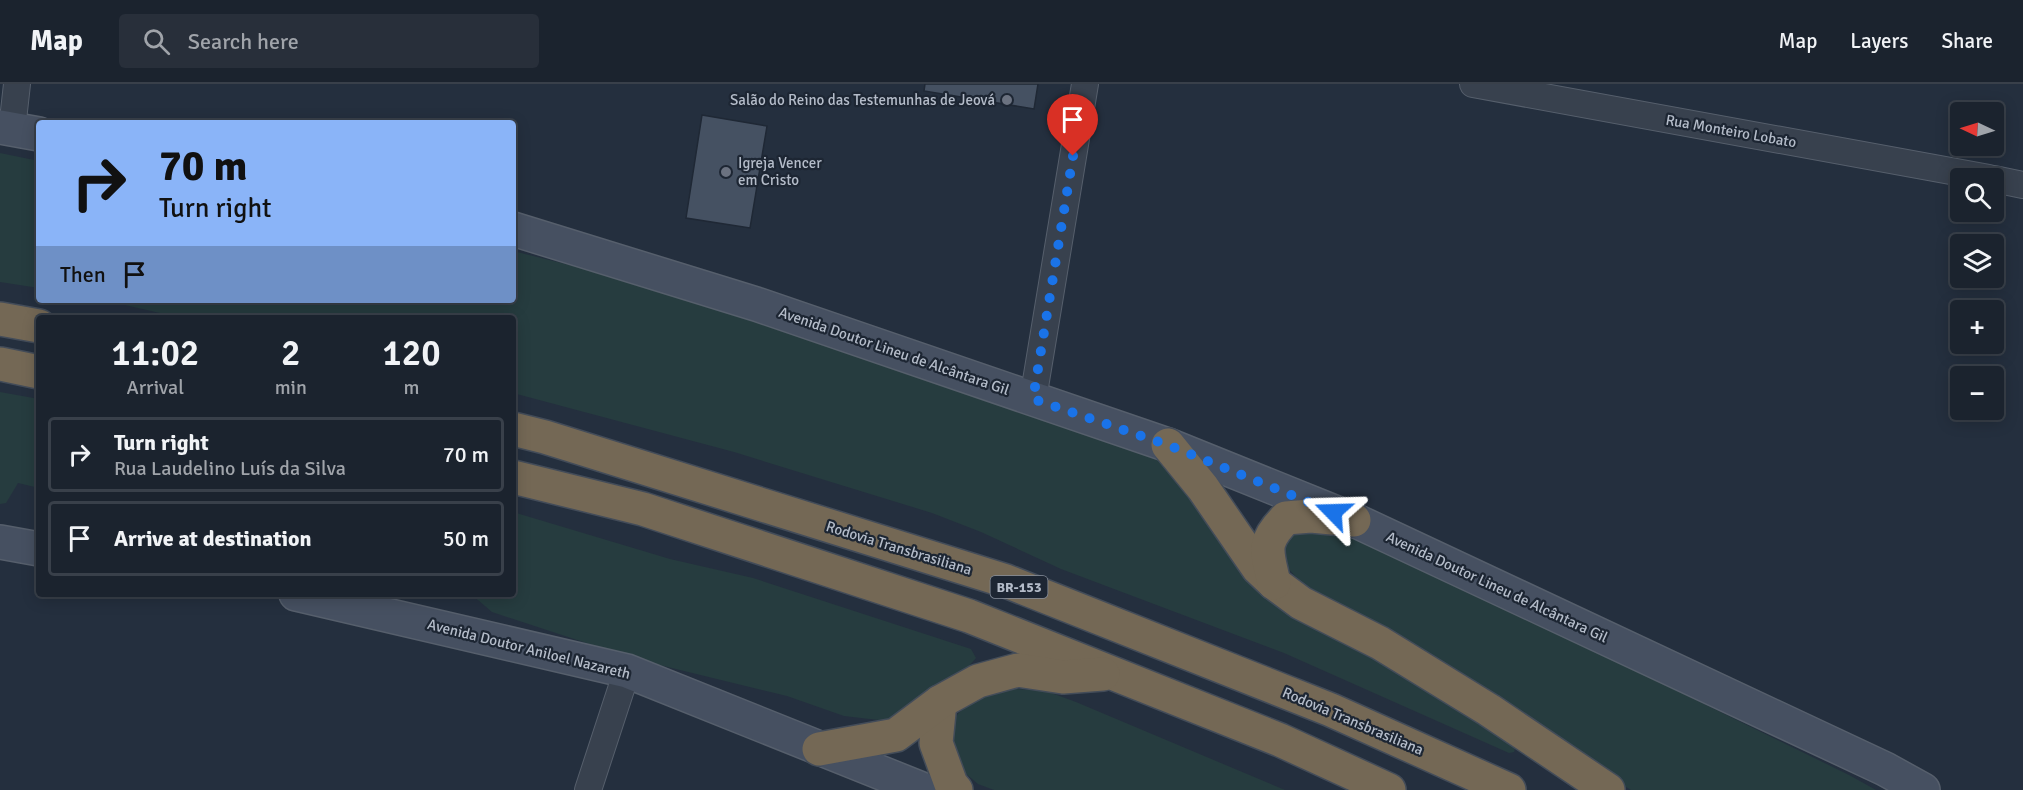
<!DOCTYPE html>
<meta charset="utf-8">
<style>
body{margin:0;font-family:Signika,sans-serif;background:#282f3a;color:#f1f3f6;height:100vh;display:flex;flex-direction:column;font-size:22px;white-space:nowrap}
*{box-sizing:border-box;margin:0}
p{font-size:20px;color:#a0a4aa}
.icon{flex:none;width:33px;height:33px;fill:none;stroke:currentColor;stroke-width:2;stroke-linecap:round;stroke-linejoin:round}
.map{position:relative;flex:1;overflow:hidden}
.panel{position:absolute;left:36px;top:231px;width:480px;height:282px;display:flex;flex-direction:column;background:#1b232e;border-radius:6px;box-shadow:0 3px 15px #0003,0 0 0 2px #39404a}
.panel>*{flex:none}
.guide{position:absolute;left:36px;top:36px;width:480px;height:183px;border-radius:6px;box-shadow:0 3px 15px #0003,0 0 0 2px #39404a;background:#8ab4f8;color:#111;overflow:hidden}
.needle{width:39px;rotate:274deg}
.controls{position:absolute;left:1950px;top:18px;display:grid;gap:12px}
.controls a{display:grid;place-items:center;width:54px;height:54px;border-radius:6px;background:#1b232e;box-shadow:0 3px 15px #0003,0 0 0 2px #39404a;font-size:30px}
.pin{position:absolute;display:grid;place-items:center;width:51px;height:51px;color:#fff;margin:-62px -26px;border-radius:50% 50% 50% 0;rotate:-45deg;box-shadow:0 0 6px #0007}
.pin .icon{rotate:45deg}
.me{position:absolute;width:66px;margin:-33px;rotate:292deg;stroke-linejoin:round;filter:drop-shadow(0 0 4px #0008)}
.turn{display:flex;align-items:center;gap:21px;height:126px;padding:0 24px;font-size:27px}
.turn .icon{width:78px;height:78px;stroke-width:2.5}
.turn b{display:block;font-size:42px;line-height:51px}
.then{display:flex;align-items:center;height:57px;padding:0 24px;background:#0003;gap:12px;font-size:22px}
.eta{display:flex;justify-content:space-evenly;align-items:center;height:102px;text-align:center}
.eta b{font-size:36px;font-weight:600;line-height:42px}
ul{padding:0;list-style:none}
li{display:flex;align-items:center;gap:18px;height:75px;margin:0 12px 9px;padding:0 12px;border:3px solid #39404a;border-radius:6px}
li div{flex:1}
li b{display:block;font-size:22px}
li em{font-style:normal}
header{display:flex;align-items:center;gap:36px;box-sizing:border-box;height:84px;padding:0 30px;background:#1b232e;border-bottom:2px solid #39404a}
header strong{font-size:28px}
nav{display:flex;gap:33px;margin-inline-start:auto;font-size:21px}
.search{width:420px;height:54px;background:#282f3a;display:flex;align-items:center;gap:15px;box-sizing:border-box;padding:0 21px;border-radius:6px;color:#a0a4aa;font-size:22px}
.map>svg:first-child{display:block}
.green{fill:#263c3f}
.building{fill:#455162;stroke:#1f2835;stroke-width:1.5}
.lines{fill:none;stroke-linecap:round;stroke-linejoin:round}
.street-casing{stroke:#565f6c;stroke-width:28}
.secondary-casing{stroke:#565f6c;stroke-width:36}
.highway-casing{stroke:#434c59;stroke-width:36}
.street{stroke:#38414e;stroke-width:26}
.secondary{stroke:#465061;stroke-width:33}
.highway{stroke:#746855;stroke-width:33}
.route{stroke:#1a73e8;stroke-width:10;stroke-dasharray:0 18}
.worship-dot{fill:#6b7280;stroke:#1d2633;stroke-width:2}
.labels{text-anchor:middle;stroke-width:4.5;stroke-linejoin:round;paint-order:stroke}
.shield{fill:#1d2633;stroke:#878f9c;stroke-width:1.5}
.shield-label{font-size:14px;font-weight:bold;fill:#b4bcc9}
.poi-label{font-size:15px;fill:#b4bcc9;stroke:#1d2633;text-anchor:end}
.street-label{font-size:15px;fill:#b4bcc9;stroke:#1d2633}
</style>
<header>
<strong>Map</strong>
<div class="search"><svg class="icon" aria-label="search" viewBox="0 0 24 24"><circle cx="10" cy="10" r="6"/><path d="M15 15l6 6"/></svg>Search here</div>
<nav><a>Map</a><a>Layers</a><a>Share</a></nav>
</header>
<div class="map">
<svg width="2023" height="706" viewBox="0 0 2023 706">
<rect width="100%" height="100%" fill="#242f3e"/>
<g class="green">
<polygon points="0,69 39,77 39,204 0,198"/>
<polygon points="513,167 674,207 1157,375 1170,383 1198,428 1237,482 1513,661 1515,665 1514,668 1509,669 1284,569 1061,485 981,448 932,429 734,368 513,309 513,234 182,234 103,216 513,216"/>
<polygon points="0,308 39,315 39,404 18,399 6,419 0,420"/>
<polygon points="513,428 670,475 753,494 971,565 976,574 968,583 911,624 887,637 844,632 787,612 635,575 492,528 471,510 513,510"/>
<polygon points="1324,441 1545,542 1849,691 1876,706 1631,706 1594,684 1442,577 1400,556 1312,505 1296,493 1285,481 1282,470 1290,448"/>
<path d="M1003,604l43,3 30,11 209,88h-291l-16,-6 -20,-17 -11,-38c16,-25 28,-32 56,-41z"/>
</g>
<g class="building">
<polygon points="925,0 1038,0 1034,25 924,7"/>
<polygon points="702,31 767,42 750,144 686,134"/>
</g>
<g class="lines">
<g class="street-casing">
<g id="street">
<polyline points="1473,0 1989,94"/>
<polyline points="12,45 17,0"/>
<polyline points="1994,95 2023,101"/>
<polyline points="1033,315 1085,0"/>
<polyline points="588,706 627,587"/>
</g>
</g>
<g class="secondary-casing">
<g id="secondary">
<polyline points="0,43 39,50"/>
<polyline points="513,145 756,220 1168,361 1354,436 1885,685 1923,706"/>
<polyline points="0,458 39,465"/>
<polyline points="296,510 627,587 924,706"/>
</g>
</g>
<g class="highway-casing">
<g id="highway">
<polyline points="0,235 39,242"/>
<polyline points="0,280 39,288"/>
<polyline points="513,345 545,353 1006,497 1331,626 1509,706"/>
<polyline points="1168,361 1203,404 1258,484 1274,499 1301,519 1380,559 1489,626 1608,706"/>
<polyline points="513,393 643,425 969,532 1280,656 1389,706"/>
<path d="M1274,499c-7,-32 -13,-40 12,-65l25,-2 43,4"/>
<polyline points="940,618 936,659 951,700 956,706"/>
<polyline points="819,665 896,651 940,618 978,597 1018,586 1063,593 1103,590"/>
</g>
</g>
<use href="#street" class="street"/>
<use href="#secondary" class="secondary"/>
<use href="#highway" class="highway"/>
</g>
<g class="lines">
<polyline class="route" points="1073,72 1033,315 1168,361 1333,428"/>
</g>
<g class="worship-dot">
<circle cx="1007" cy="16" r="6"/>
<circle cx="726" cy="88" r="6"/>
</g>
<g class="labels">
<rect class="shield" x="990.5" y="492" width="57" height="22" rx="4.5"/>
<g class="shield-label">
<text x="1019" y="508">BR-153</text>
</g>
<g class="poi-label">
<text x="995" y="21">Salão do Reino das Testemunhas de Jeová</text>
<text x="738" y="84" text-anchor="start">Igreja Vencer<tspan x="738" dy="17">em Cristo</tspan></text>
</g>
<g class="street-label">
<text transform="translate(1731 47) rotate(10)" y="5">Rua Monteiro Lobato</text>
<text transform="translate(894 267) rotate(19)" y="5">Avenida Doutor Lineu de Alcântara Gil</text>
<text transform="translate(899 464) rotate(17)" y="5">Rodovia Transbrasiliana</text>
<text transform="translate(1497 503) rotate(25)" y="5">Avenida Doutor Lineu de Alcântara Gil</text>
<text transform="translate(529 565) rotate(14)" y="5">Avenida Doutor Aniloel Nazareth</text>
<text transform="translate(1353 637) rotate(23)" y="5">Rodovia Transbrasiliana</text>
</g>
</g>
</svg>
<div class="controls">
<a><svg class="needle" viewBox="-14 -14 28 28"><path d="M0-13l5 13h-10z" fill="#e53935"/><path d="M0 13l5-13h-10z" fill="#a0a4aa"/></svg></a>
<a><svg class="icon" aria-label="search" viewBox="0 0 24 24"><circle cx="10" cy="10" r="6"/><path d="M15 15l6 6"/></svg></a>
<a><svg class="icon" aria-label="layers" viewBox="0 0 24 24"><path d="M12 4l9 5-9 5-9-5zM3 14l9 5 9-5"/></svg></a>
<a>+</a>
<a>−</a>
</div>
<div class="pin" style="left:1073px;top:72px;background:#d93025"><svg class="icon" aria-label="arrive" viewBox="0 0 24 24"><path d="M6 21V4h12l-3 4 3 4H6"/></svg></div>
<svg class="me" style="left:1333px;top:428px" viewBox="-20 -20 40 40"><path d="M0-17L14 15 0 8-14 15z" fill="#1a73e8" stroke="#fff" stroke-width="4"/></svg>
<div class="guide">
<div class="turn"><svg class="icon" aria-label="right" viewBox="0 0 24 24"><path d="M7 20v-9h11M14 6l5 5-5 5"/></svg><div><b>70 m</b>Turn right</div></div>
<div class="then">Then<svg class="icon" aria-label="arrive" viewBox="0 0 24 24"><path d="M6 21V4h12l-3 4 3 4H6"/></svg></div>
</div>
<section class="panel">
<div class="eta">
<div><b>11:02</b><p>Arrival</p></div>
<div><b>2</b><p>min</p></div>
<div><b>120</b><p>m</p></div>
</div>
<ul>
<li><svg class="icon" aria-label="right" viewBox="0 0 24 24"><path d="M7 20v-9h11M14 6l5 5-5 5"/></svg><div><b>Turn right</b><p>Rua Laudelino Luís da Silva</p></div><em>70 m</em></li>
<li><svg class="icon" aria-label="arrive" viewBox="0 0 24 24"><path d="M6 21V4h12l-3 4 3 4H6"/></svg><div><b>Arrive at destination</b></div><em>50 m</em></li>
</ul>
</section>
</div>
